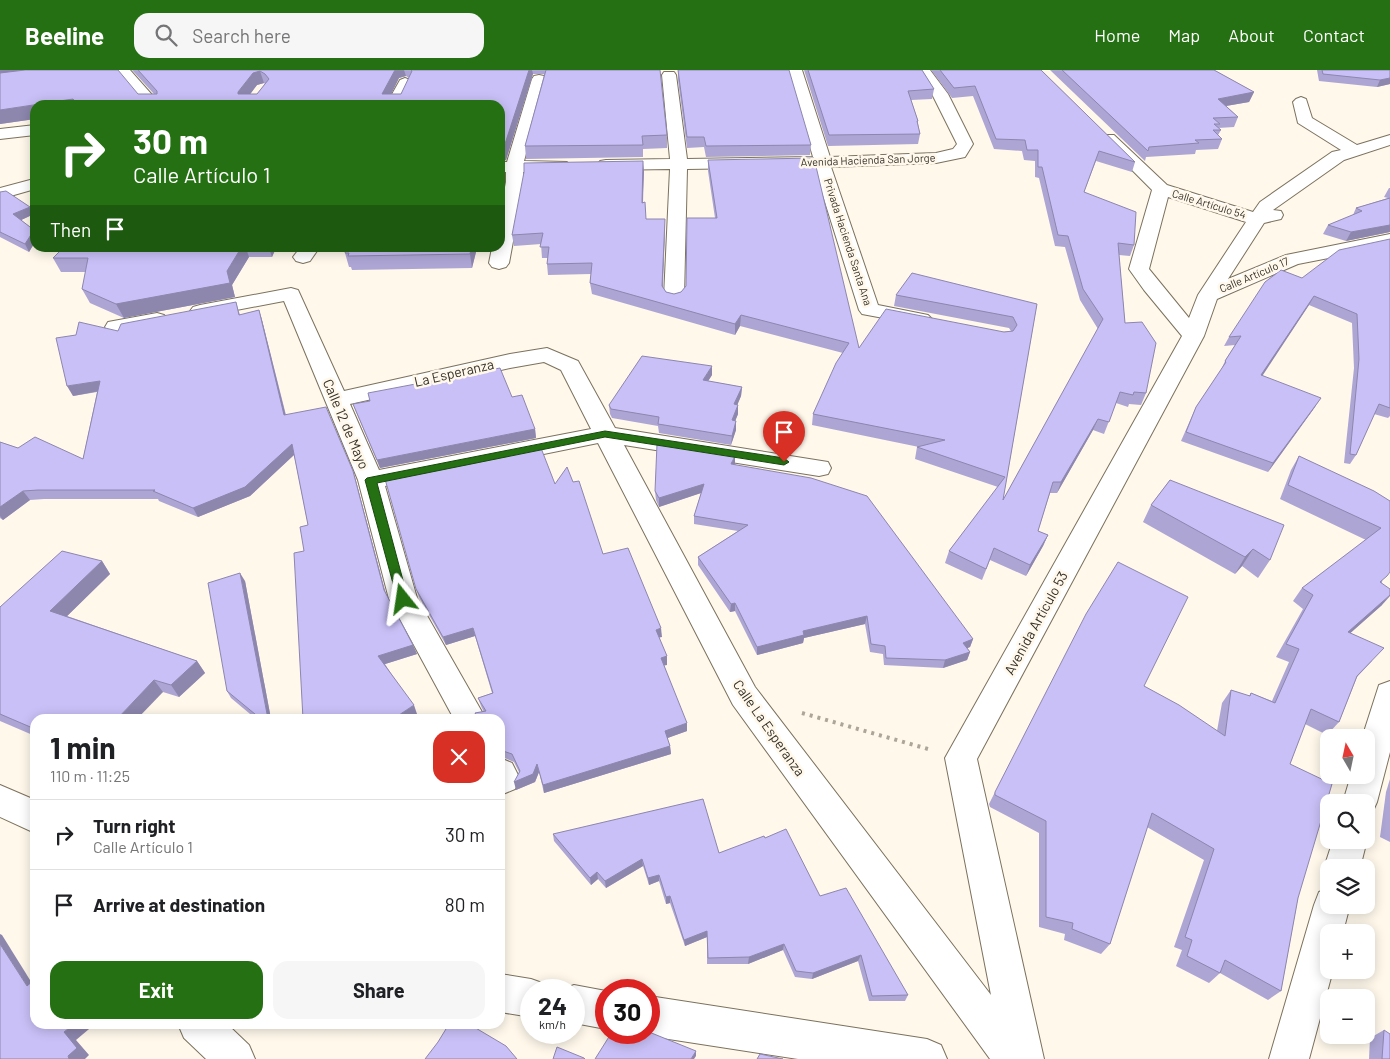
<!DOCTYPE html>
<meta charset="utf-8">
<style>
body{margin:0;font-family:Barlow,sans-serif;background:#f6f6f6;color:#202124;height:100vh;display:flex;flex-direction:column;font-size:19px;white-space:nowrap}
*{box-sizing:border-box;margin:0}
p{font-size:16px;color:#757577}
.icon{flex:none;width:28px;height:28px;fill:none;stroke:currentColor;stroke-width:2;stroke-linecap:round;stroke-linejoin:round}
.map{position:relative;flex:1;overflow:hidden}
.details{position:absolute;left:30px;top:644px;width:475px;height:315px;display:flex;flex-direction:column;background:#fff;border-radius:15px;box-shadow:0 2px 12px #0003}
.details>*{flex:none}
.top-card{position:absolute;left:30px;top:30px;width:475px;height:152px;border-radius:15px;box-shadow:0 2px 12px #0003;background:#257013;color:#fff;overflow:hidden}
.needle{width:32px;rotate:351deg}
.controls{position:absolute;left:1320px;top:659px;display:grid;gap:10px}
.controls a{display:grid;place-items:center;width:55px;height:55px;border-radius:10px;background:#fff;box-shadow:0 2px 12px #0003;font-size:25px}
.speed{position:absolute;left:520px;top:909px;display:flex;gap:10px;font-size:25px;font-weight:700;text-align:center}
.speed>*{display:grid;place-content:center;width:65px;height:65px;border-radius:50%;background:#fff;box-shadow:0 2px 12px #0003;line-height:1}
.speed small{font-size:12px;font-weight:400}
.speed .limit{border:8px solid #d22;background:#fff;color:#111}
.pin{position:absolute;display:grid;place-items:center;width:42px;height:42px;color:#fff;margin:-51px -21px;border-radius:50% 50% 50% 0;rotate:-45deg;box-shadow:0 0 5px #0007}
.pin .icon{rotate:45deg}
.me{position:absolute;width:55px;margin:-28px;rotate:345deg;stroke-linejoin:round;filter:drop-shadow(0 0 4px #0008)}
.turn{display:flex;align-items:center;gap:18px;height:105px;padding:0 20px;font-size:22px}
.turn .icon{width:65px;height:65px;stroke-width:2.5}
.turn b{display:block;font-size:35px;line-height:42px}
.then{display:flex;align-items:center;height:48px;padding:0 20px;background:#0003;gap:10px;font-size:19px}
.round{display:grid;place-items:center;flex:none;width:52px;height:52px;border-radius:15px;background:#f6f6f6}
.summary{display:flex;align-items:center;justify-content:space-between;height:85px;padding:0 20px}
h1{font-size:30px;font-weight:700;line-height:38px}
.button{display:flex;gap:10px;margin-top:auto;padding:10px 20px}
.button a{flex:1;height:58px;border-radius:15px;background:#257013;color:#fff;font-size:20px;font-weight:700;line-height:58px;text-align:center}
.button a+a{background:#f6f6f6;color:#202124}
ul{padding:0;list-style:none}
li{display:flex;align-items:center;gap:15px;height:70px;padding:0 20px;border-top:1px solid #e0e0e0}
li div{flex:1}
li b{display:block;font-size:19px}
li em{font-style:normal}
header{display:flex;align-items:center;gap:30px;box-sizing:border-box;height:70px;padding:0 25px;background:#257013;color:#fff}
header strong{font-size:24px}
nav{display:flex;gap:28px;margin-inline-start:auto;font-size:18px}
.search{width:350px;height:45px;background:#f6f6f6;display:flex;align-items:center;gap:12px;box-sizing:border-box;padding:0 18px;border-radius:15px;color:#757577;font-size:19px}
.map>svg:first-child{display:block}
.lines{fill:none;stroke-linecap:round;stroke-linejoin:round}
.minor-casing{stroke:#7b715d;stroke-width:2}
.path{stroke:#aba59a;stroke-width:4;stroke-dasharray:3 5;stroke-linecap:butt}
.minor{fill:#fff;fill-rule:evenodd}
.wall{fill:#ada5d4;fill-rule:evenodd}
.shaded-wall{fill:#8d86ad}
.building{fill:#c9c0f7;stroke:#8d86ad;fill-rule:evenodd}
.route{fill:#257013;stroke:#18490c}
.labels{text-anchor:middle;stroke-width:5;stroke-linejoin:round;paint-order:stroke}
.far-street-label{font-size:11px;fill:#353129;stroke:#fff8eb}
.street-label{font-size:14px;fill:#353129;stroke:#fff8eb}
</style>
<header>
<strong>Beeline</strong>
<div class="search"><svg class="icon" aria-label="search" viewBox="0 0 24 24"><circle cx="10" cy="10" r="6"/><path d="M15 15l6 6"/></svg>Search here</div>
<nav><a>Home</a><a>Map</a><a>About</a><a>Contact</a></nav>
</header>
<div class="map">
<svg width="1390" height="989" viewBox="0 0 1390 989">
<rect width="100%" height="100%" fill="#fff8eb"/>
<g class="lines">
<g class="minor-casing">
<g id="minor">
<polygon points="109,0 130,0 161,35 145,35 120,6 111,3"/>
<polygon points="788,0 802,0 830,87 936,83 953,79 957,74 932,24 916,0 930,0 948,24 973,74 965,87 936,93 831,97 878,235 928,245 932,249 928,253 921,255 862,244 859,240 814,97 687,99 684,227 681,231 674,233 667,231 664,227 670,99 606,100 600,99 597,95 600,91 606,90 670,89 662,5 664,2 674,2 676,5 687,89 813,87"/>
<polygon points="539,5 544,6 546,9 524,91 567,92 570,96 567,100 561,101 523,102 524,112 509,193 506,197 499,199 492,197 489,193 492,178 500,178 500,142 506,112 506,102 500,102 500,92 507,92 532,9 534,6"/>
<polygon points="405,8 410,10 413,13 402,35 386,35 400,10"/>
<path d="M1301,27l5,2 6,19 45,27 33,-10v10l-46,15 -71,50 8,1 2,4 -2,4 -17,4 -36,56 58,-24 104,-21v12l-92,18 -81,35 -13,37 -227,423 67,300h-54l-257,-354 -135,-262 -213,43 32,112 69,121h-32l-65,-120 -31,-119 -74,-179 -84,16 -7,-2 -3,-4 3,-4 7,-2 91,-17 7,2 46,101 166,-37 37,-6 31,13 37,67 213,34 3,6 -3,6 -9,2 -195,-31 131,242 236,308 -46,-237 237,-422 -38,-46 -15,-21 23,-79 -52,-52 2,-3h12l53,50 86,27 7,-10 72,-50 9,-2 -43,-27 -5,-21 3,-3zM1168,127l78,25 -48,73 -9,23 -40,-49zM544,292l17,8 30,59 -212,41 -29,-66 160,-36z"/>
<polygon points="35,55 35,65 0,69 0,59"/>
<polygon points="30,110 35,111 35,119 0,129 0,118"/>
<polygon points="300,178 319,178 310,191 303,193 296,191 293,187"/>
<polygon points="157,243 164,245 168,249 164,253 116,263 108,262 105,257 108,252"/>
<polygon points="1390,611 1390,682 1377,732 1372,743 1366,745 1366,732 1343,732 1351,705 1366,705 1366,668 1362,668 1379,615"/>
<polygon points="500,688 512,693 520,709 515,719 503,724 500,723"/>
<polygon points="0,715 35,730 35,763 0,747"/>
<polygon points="1366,768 1367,770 1360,798 1329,798 1329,808 1324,798 1333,770 1366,770"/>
<polygon points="1329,818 1329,835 1350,835 1343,862 1329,862 1329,900 1333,900 1309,989 1269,989 1314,835 1319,822"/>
<polygon points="500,904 531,909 545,914 547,920 531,920 531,947 500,942"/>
<polygon points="574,915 606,921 606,959 574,953 574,920 561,920"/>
<polygon points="649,926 927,969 941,975 947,989 798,989 649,966 642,962 649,962"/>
<polygon points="178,954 227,954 249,975 255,989 206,989 184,968"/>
</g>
</g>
<polyline class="path" points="802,643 928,679"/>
<use href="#minor" class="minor"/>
</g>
<g class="wall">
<path d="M0,0l138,24h16l-22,-24h528l7,65v13l-24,1v8l-117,2 -1,-13 19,-71v-1h-11l-27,86 -4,1 2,13v8l-4,21v-98h-465v14l-35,5zM406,6l3,2 -8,16h-10l8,-16zM264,13l1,1 -8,10h-7l7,-9z"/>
<polygon points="678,0 811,75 810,85 706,87 704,77 687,78 678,10"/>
<polygon points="804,0 922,0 934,19 932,29 911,30 918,51 918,54 920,64 918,74 828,76"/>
<polygon points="931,0 1041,0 1135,92 1132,102 1096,91 1084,122 1134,175 1130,186 1119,185 1125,253 1146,323 1141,335 1129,334 1128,337 1116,333 1104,364 1093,360 1057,423 1050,423 1038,461 1048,465 1043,476 1026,506 990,490 982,510 945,493 949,481 998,417 915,389 917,377 919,377 812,355 813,344 843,283 740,256 735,265 592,224 590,213 591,204 548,205 547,194 548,188 542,188 541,174 514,176 512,165 644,101 643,133 646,149 665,159 663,217 666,222 674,224 681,222 686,216 715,148 708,101 708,90 859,278 1011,261 1009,258 894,236 896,225 1037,234 1003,430 1098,259 1080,230 1065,177 1055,176 1039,108 1035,107 1035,91 1024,90 1022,81 994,79 973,26 952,28"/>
<polygon points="1050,0 1214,0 1254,22 1249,32 1226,36 1238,47 1234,57 1218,58 1221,60 1218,65 1222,69 1218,79 1196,80 1195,84 1146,87 1145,91"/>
<polygon points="1317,0 1390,0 1390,14 1377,17 1319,11"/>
<polygon points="1389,118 1390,118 1390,162 1346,171 1323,164 1328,155 1353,145 1356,138 1388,128 1384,127"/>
<polygon points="0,122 34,144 21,150 34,160 35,162 35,172 29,182 0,167"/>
<polygon points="1390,169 1390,346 1388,348 1374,344 1356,385 1350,394 1344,393 1354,298 1352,253 1309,235 1262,305 1315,337 1268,402 1181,371 1196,337 1221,300 1225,291 1235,275 1224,276 1229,267 1302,208"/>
<polygon points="63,178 276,178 272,187 249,187 232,215 235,227 124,248 90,233 82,219 86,202 61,202 53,188"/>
<polygon points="347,178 479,178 477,178 472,198 352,200 351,197 349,197 345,183"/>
<polygon points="236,232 240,245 259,240 262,250 286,345 353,401 356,411 386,524 413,575 417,584 385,594 417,644 304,481 308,455 294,385 250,426 198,447 159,431 158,429 44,429 30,430 3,450 0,448 0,372 18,378 83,389 97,322 73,326 118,261"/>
<polygon points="712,305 708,311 742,317 741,326 737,335 738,344 735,351 736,351 736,360 731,375 659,363 658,356 612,348 610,344 609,335"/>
<polygon points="512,327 535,359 536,368 380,398 356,342 353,334"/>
<polygon points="1299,386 1390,431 1382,513 1382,535 1350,563 1372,591 1357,607 1339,652 1327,665 1305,654 1290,694 1298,828 1281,921 1268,930 1220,903 1209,913 1176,896 1182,880 1174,877 1204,790 1147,757 1110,874 1101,884 1064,870 1065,864 1039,857 1039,763 990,737 989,734 995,722 1144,616 1217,661 1222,633 1231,620 1249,626 1251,623 1272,631 1289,592 1276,587 1303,539 1293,531 1302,518 1366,470 1280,429 1291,400"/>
<polygon points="735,394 973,569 970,577 967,578 970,582 967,590 943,598 884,595 883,584 870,582 865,554 804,568 803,573 757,585 735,541 730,542 698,495 698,487 738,461 694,454 694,446 701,423 659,437 656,430 655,421"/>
<polygon points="1170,410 1270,490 1258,508 1242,496 1235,504 1143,452 1151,435"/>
<polygon points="555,414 603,484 662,567 659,567 667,595 664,595 687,661 667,668 670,676 671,684 544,723 539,702 535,712 516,720 519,702 514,692 500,686 500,649 477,649 475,643 484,642 481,636 478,628 492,623 475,566 446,575 419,527 416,519"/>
<polygon points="102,491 110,504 67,546 197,591 205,603 179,627 163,622 35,649 35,666 0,651 0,537"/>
<polygon points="245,511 271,649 256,649 231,628 227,621"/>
<polygon points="1390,709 1390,772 1380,767 1386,722"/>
<polygon points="553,764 719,783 765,768 820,826 908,925 905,931 869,931 858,891 812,909 795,907 783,880 748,894 707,894 707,867 685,876 670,833 666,834 659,811 649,815 643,796 606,818 598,809 591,815 554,771"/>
<polygon points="1384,960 1390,989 1369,989 1370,968"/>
</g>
<g class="shaded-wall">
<polygon points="0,0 32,0 0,5"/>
<polygon points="395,0 404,0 406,6 399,8 386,35 382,24"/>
<polygon points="529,0 532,0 533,4 506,90 502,91 504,104 504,112 500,133 500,78"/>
<polygon points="260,1 264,13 257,15 243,34 238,24 238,22 253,3"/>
<polygon points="1390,8 1390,14 1377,17 1380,10"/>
<polygon points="1254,22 1249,32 1214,38 1218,29"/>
<polygon points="73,29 76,35 36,35"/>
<polygon points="35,35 35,49 0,54 0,40"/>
<polygon points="643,91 644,101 642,143 642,133"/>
<polygon points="30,137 34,144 17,152 13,144"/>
<polygon points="665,149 665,159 662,227 662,216"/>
<polygon points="1390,155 1390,162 1346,171 1351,162"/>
<polygon points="34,160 35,162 35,172 29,182 25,174"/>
<polygon points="241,178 246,178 249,187 232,215 235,227 124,248 116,234 227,201"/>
<polygon points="269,178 276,178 272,187"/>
<polygon points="471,178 477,178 472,198 470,184"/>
<polygon points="1314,226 1309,235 1257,314 1261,305"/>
<polygon points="259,240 262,250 288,355 284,345"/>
<polygon points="741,245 740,256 735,265 735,254"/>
<polygon points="712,296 712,305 703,319 703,310"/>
<polygon points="100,311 105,320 73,326 67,316"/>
<polygon points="742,317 741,326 734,343 734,334"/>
<polygon points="1321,328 1315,337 1268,402 1273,393"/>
<polygon points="738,335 738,344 732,359 732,350"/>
<polygon points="1098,349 1093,360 1057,423 1061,412"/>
<polygon points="736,351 736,360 731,375 732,366"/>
<polygon points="535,359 536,368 380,398 377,390"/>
<polygon points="292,374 296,383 250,426 198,447 193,438"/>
<polygon points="735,386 735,394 731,394"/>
<polygon points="353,401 356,411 387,529 384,520"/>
<polygon points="704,414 704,422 659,437 659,428"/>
<polygon points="23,421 30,430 3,450 0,446 0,437"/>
<polygon points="1048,465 1043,476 1026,506 1030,495"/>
<polygon points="1253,479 1242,496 1235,504 1245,487"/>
<polygon points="102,491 110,504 60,553 50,541"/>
<polygon points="240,503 245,511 271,649 268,649"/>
<polygon points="1390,525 1390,526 1382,535 1337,575 1348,562"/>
<polygon points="735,533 735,541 730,542 731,534"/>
<polygon points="867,546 865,554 804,568 803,573 757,585 757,577 803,561"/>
<polygon points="473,558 475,566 446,575 443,567"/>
<polygon points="661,558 662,567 657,568 656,560"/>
<polygon points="973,569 970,577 961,581 963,573"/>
<polygon points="413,575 417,584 382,595 378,586"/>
<polygon points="970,582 967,590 943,598 945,590"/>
<polygon points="667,586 667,595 662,596 661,588"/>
<polygon points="197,591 205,603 179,627 171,615"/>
<polygon points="154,610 163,622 137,649 117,649"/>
<polygon points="414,635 417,644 410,649 393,649"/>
<polygon points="687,653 687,661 665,669 665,661"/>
<polygon points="670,676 671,684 544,723 543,715"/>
<polygon points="537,694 539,702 535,712 516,720 514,712"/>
<polygon points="642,789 643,796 606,818 605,811"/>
<polygon points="597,802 598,809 591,815 590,808"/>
<polygon points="659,805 659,811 649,815 648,808"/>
<polygon points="670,826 670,833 666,834 666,827"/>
<polygon points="707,861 707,867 685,876 684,870"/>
<polygon points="0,864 2,865 35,918 27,916 0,874"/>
<polygon points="784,874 783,880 748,894 749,887"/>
<polygon points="861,885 858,891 812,909 813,903"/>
<polygon points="74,954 95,954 76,970 89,985 85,989 69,989 68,986 64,962"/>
<polygon points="696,981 696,986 694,989 691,989"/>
</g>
<g class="building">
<path d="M25,0h93l20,24h19v-3l-19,-21h257l-13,24h19l11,-23 -1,-1h118l-25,77 -4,1v-43h-421l-6,-6 -73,11v-37zM260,1l5,3 4,5 -12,15h-19v-2l15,-19z"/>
<polygon points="546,0 660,0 667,65 642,66 643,75 525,76"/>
<polygon points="678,0 789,0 811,75 706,76 704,67 687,67"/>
<polygon points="808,0 922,0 934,19 908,21 918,51 917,51 920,64 829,65"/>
<polygon points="940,0 1041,0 1135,92 1099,81 1084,122 1136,142 1134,175 1118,173 1125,253 1142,252 1156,273 1146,323 1134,322 1133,325 1120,322 1109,352 1098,349 1061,412 1053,412 1038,461 1048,465 1030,495 994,478 986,499 949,481 1005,407 917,377 945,370 813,344 836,293 849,273 741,245 735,254 590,213 592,193 547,194 549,177 540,177 543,163 512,165 524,102 524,93 643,91 642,133 645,132 646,149 665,149 662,216 666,222 674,224 681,222 686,216 687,148 717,148 708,90 814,88 859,278 886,239 1004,262 1013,261 1017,255 1013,247 896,225 912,203 1037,234 1003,430 1103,249 1083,219 1068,166 1058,165 1042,97 1038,97 1038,80 1027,80 1025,70 996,69 975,16 954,18"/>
<polygon points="1062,0 1214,0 1254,22 1218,29 1238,47 1213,48 1220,54 1214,54 1221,60 1213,60 1222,69 1195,70 1199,73 1149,77 1148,81"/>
<polygon points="1322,0 1390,0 1390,8 1380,10 1323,4"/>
<polygon points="500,90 502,91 502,99 500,109"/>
<polygon points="6,121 30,137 13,144 34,160 25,174 0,162 0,122"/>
<polygon points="1390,128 1390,155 1351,162 1328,155 1362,141 1356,138"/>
<polygon points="1390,169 1390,338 1379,334 1356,385 1350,384 1359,289 1357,244 1314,226 1261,305 1321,328 1273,393 1186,362 1196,337 1226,292 1225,291 1241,266 1229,267 1265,212 1281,200 1302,208 1339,180"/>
<polygon points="63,178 241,178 227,201 230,213 116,234 82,219 88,188 53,188"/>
<polygon points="347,178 471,178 470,184 348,186 349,183 345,183"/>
<polygon points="236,232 239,245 259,240 284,345 326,337 353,401 384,520 413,575 378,586 414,635 393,649 303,649 294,483 304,481 300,457 308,455 292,374 245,417 193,438 153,421 155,420 38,420 23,421 0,437 0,372 18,378 35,367 83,389 100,311 67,316 56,268 76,265 79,252 118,261 121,254"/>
<polygon points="642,286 712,296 703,310 742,317 734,334 738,335 732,350 736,351 732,366 658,354 659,347 611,339 609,335"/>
<polygon points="500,298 512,327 522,325 535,359 377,390 353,334 370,331 368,323"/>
<polygon points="657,374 735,386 731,394 811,408 867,426 973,569 963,573 970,582 945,590 886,588 885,576 871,574 867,546 803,561 804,565 757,577 735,533 731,534 698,487 748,455 694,446 704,414 659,428 655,421"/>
<polygon points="541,378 555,414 567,397 573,412 579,411 603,484 628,478 661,558 656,560 667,586 661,588 687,653 665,661 670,676 543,715 537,694 533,704 514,712 520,701 512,684 500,680 500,649 478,649 475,643 486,641 478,628 493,623 473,558 443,567 416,519 385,409"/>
<polygon points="1299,386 1374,421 1390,431 1390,502 1387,506 1380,512 1390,519 1390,525 1348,562 1384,578 1357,606 1339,652 1311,639 1290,694 1332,714 1298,828 1281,921 1225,890 1220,903 1187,886 1192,870 1185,867 1214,779 1152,743 1110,874 1072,859 1073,853 1046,847 1046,751 995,725 995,722 1086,544 1118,492 1188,527 1144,616 1179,635 1225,666 1231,620 1250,626 1251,623 1275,633 1299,579 1286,574 1313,525 1302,518 1381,458 1288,415"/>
<polygon points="1170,410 1284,455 1270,490 1253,479 1245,487 1151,435"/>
<polygon points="62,481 102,491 50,541 197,591 171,615 154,610 117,649 35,649 35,659 0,644 0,537"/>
<polygon points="240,503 268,649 261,649 227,621 208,513"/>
<polygon points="703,729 719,783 764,766 765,768 786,759 820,826 846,818 908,925 872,926 861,885 813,903 796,901 784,874 749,887 708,888 707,861 684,870 670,826 666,827 659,805 648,808 642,789 605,811 597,802 590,808 553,764"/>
<polygon points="0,874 27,916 35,909 35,954 74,954 64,962 77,978 68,986 69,989 0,989"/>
<polygon points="449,954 469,954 506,976 517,989 425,989 438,972"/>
<polygon points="1384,960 1390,964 1390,989 1382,989"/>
<polygon points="612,962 649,962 696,981 691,989 595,989"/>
<polygon points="557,977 584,988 585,989 553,989"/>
<polygon points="760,984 783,989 757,989"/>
</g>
<polygon class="route" points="605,361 784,388 789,392 784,395 605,367 377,413 408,529 407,532 398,532 365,410 367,408"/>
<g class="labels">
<g class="far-street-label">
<text transform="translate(868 90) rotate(-2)" y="4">Avenida Hacienda San Jorge</text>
<text transform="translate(1209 134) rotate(17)" y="4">Calle Artículo 54</text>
<text transform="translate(848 172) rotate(72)" y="4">Privada Hacienda Santa Ana</text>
<text transform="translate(1254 205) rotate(-23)" y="4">Calle Artículo 17</text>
</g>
<g class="street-label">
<text transform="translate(454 303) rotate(-13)" y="5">La Esperanza</text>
<text transform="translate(346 354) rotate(67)" y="5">Calle 12 de Mayo</text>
<text transform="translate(1036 553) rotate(-61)" y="5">Avenida Artículo 53</text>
<text transform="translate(769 658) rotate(55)" y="5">Calle La Esperanza</text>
</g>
</g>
</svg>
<div class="controls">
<a><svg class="needle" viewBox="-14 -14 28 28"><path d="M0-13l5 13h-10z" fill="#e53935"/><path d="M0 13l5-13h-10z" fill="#757577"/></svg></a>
<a><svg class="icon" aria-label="search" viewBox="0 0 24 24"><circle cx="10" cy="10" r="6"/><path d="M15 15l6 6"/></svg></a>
<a><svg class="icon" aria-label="layers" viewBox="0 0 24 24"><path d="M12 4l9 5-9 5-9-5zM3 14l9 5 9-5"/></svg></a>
<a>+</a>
<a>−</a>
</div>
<div class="speed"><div>24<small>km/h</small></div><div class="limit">30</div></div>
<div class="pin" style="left:784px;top:392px;background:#d93025"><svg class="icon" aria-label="arrive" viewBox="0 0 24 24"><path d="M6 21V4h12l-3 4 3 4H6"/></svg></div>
<svg class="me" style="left:403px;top:529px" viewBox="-20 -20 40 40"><path d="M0-17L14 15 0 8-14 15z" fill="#257013" stroke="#fff" stroke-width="4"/></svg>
<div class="top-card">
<div class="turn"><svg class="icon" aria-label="right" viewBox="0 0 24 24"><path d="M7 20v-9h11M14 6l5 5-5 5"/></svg><div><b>30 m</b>Calle Artículo 1</div></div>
<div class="then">Then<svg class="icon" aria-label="arrive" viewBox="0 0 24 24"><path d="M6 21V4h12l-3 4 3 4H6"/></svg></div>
</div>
<section class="details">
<div class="summary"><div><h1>1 min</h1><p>110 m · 11:25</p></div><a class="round" style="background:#d93025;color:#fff"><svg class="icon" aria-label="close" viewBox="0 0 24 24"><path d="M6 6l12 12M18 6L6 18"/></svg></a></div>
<ul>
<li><svg class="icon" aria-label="right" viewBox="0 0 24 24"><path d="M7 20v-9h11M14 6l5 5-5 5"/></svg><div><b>Turn right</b><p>Calle Artículo 1</p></div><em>30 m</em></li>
<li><svg class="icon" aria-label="arrive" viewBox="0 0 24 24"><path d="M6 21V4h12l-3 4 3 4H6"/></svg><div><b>Arrive at destination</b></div><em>80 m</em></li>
</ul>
<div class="button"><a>Exit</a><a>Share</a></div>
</section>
</div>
